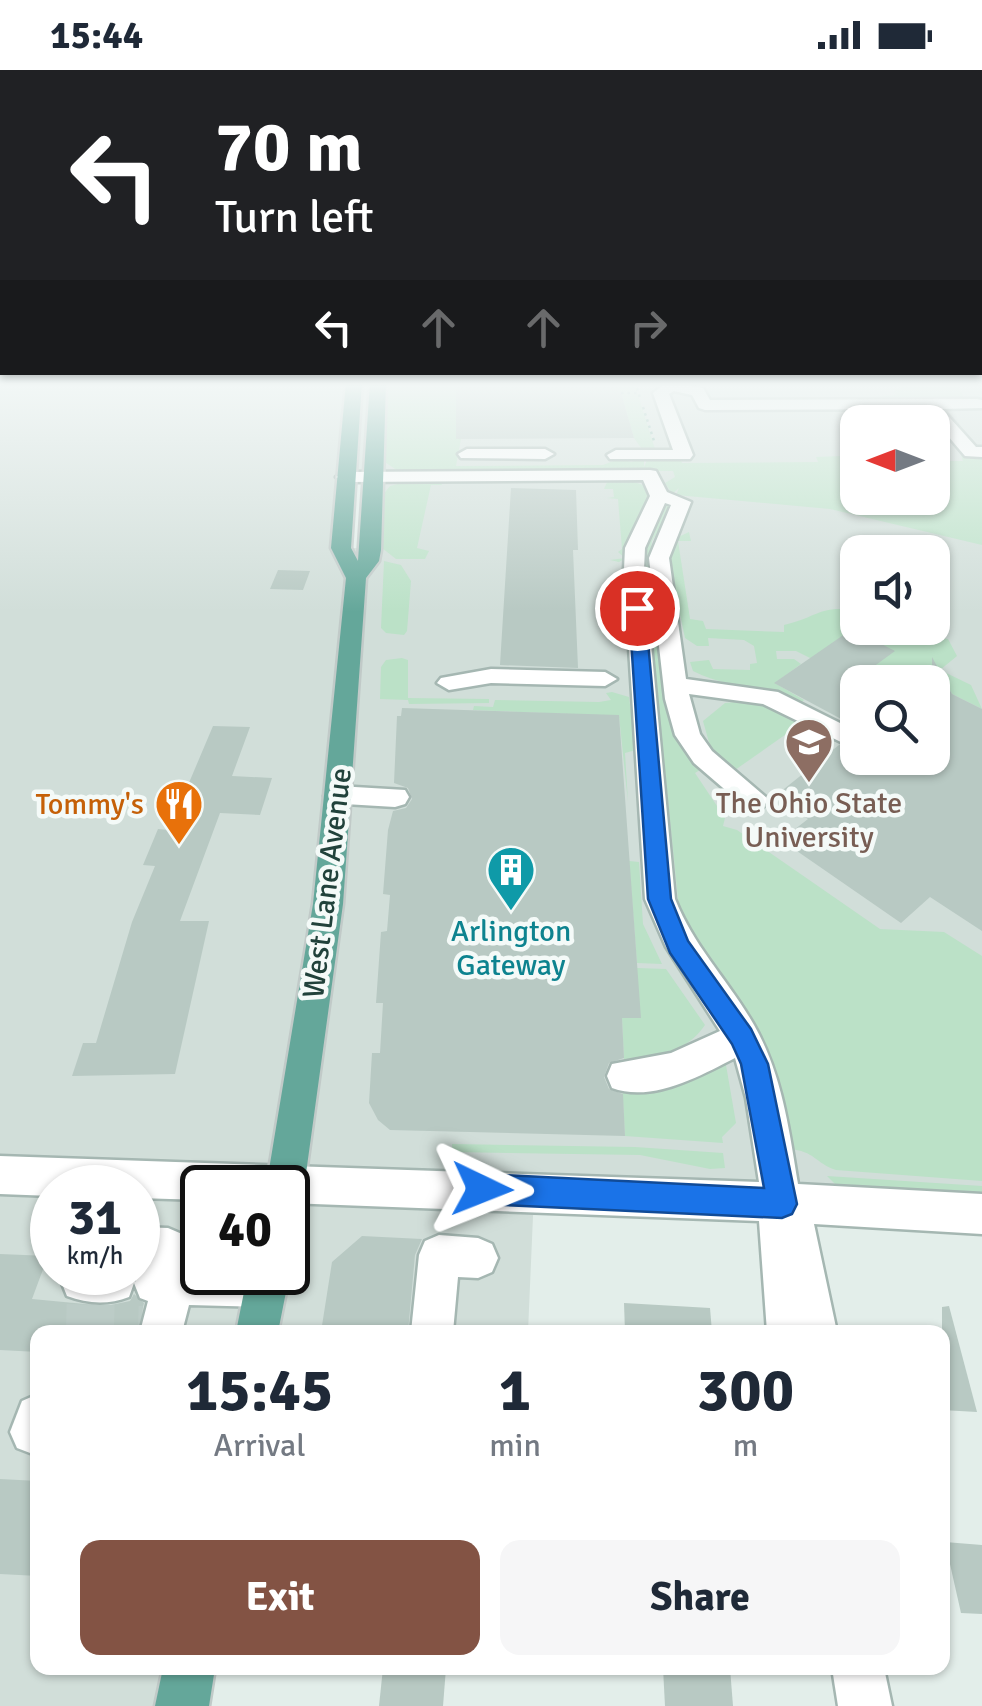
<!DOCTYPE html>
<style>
body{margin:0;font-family:Signika,sans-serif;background:#f6f6f7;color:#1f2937;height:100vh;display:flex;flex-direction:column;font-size:38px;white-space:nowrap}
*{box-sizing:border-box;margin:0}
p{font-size:32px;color:#747a83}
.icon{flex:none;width:55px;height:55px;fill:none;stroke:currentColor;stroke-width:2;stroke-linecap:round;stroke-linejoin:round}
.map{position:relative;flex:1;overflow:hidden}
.drawer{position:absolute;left:30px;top:1255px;width:920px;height:350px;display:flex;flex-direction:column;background:#fff;border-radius:20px;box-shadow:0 2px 8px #0004}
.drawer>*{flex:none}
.banner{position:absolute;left:0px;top:0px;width:982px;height:305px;box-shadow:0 2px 8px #0004;background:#202124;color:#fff;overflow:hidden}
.needle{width:65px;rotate:270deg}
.fabs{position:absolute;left:840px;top:335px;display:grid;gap:20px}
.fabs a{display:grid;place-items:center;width:110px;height:110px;border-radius:20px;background:#fff;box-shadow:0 2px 8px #0004;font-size:50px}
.speed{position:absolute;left:30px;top:1095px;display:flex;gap:20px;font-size:50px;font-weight:700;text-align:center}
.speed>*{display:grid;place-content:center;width:130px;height:130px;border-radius:50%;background:#fff;box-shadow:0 2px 8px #0004;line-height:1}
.speed small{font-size:25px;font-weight:400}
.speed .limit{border:5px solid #111;border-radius:15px;background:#fff;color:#111}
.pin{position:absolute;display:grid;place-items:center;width:85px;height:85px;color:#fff;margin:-42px;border:5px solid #fff;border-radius:50%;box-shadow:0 2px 10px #0007}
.me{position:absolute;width:110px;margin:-55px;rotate:92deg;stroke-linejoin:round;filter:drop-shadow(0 0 8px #0008)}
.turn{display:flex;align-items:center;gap:35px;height:210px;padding:0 50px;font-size:45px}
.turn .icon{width:130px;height:130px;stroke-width:2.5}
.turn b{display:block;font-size:70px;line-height:85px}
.lanes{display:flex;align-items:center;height:95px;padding:0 50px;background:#0003;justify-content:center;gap:50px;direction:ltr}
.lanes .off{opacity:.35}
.eta{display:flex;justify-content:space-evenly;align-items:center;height:170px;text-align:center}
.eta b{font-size:60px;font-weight:800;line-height:70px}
.primary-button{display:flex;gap:20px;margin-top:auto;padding:20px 50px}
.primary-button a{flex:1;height:115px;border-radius:20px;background:#835344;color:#fff;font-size:40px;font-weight:800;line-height:115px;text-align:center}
.primary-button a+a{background:#f6f6f7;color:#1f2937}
.status{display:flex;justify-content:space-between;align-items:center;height:70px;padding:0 50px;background:#fff;direction:ltr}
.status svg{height:28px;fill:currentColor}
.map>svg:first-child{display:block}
.built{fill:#d1ded9;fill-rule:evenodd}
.green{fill:#bbe1c7}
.building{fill:#b8c9c3}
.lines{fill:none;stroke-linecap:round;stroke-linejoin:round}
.minor-tunnel{stroke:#bcccc7;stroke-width:48;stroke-dasharray:48 24;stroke-linecap:butt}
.minor-casing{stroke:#a5b7b2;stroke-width:5}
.major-casing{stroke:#c1cac8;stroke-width:5}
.path{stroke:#81b5a7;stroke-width:2.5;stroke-dasharray:2.5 4;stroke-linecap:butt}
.minor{fill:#fff;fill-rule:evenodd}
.major{fill:#64a79a;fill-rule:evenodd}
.route{fill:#1a73e8;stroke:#114b97;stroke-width:2.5}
.labels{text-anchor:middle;stroke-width:9;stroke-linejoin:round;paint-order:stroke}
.education-label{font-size:30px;fill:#785e54;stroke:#f4faf8}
.food-label{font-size:30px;fill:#c56008;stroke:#f4faf8;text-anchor:end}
.street-label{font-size:30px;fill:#21423b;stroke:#f4faf8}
.culture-label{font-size:30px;fill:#0d838f;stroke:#f4faf8}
</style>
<div class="status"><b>15:44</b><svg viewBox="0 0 49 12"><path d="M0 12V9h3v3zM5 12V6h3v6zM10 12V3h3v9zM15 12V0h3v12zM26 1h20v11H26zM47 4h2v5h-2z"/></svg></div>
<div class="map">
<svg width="982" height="1636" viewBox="0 0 982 1636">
<rect width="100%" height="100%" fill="#e3eeea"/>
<path class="built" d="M0,312h982v832l-448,-21 -6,139h-490v336h145l-8,38h-175zM858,352h74v76h-74zM381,411l1,67h-41l4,-66zM858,482h74v76h-74zM858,612h74v76h-74zM52,1118h86v84h-86zM202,1118h86v84h-86z"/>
<g class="green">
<polygon points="386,312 456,312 456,369 461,369 456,396 603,395 621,388 631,392 644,388 644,397 648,388 680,388 682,393 818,392 816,387 841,386 847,392 857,392 858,428 932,428 933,391 963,391 961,385 982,385 982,475 830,439 676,425 679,418 672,424 665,413 675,407 673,401 398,401 382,390"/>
<polygon points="618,312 634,312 655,379 642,379 634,368"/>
<polygon points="890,312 957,312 964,330 866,328 896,325 894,321 901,318"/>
<polygon points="413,410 440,411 442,415 431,415 417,478 429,481 425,489 396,489 382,478 382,426 390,416"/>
<polygon points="608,410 629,410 643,415 648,427 626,488 619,492 610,490 625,488 618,482 622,479 618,429 607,428 614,427 613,419 604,419"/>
<path d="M666,436h6v4l-20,31 -2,16c7,70 3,156 50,213l-5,3 30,45 -2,8 14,4 143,99 64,3 38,24v225l-146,-11c-21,-7 -21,-19 -47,-21l-10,-65 -11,-32 -10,-22 -57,-74 -22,-47 -35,-346 5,-24z"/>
<path d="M689,462l2,9h-13l12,78 13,2 3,8 78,3v-7c33,-7 36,-21 73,-14l1,17h44l19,8 27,3 9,17 -17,14 31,15 11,24 -30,-15 -14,-26 -19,14h-61l-62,-31h-20l1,8h17l7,5 -26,19 29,17 -2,2c-37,-13 -75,-14 -109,-31l-3,-9 19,-2 4,9 37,1v-6l7,-1 -3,-17 -10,-6 -36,-2 1,8h-12l-12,-8 -17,-80 6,-19z"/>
<polygon points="384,491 401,495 411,511 407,561 404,565 386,563 381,558"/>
<polygon points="402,588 408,590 408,628 489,629 489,633 409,634 408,630 380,629 381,597 386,590"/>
<polygon points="612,622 629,627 636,680 625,683 628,732 619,646 473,640 474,636 493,637 495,630 599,632 611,630 606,623"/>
<polygon points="744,631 767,634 802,653 735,700 710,676 703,651 725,633"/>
<polygon points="629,791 639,792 643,854 662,894 637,893"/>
<path d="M637,898l29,1 39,56c-18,27 -51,35 -81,35l-2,-42z"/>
<polygon points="712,994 726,995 736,1053 722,1067 723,1073 625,1066 622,1014"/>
<polygon points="452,1074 635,1077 723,1083 725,1098 710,1099 640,1085 452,1082"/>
<polygon points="827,1106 982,1116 982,1124 835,1114"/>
</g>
<g class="building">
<polygon points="456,312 618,312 634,368 456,369"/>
<polygon points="511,418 576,420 578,480 573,480 578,598 500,595"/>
<polygon points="278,500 310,501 303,520 270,519"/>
<polygon points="852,559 895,581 858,608 858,658 774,613"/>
<polygon points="932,587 952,624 982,639 982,861 930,827 901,853 781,770 808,749 774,727 839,675 858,674 858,688 932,688"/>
<polygon points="402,638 619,645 641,948 622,948 624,988 609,993 604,1007 609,1019 623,1024 625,1066 390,1060 378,1050 369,1033 372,983 380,983 383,933 376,933 381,862 387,861 390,825 383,824 388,760 393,741 406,738 412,729 408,718 394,713 397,646 401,646"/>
<polygon points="213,656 250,657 232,706 272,708 260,745 220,743 180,851 209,851 175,1004 72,1006 83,973 96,973 132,852 155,796 143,795 158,759 169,760"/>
<polygon points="362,1166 422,1169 415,1185 408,1262 321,1262 332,1192"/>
<polygon points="0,1184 48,1186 32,1229 106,1236 130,1231 134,1224 144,1233 137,1262 38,1262 38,1282 0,1280"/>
<polygon points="624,1233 710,1238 712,1262 625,1262"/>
<polygon points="949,1236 977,1342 942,1340 942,1237"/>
<polygon points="0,1409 38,1411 38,1506 0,1504"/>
<polygon points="945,1472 982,1475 982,1544 961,1543"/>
<polygon points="383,1598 446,1598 443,1636 379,1636"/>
<polygon points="663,1598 730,1598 733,1636 665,1636"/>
</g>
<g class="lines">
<polyline class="minor-tunnel" points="66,1258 142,1260"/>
<g class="minor-casing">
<g id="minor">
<polygon points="667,312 703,318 710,330 977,329 982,330 982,338 942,339 976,377 982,377 982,387 965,386 925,339 705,340 699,338 692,325 674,321 669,324 693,385 690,389 610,389 607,385 616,380 673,380 653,323"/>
<polygon points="467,379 545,379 554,384 545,389 461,388 458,384"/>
<path d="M650,400l6,1 11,21 24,10 -22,56 17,121 92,13 76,38 4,6 -4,6 -9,2 -82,-40 -74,-10 11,40 12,17 56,48 -4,7h-20l-50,-43 -19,-28 -10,-36 -16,-141 22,-53 -6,-2 -20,45 -1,21 31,330c19,48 54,82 79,126 28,49 35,104 44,159l184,10v40l-168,-10 23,108h-70l-8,-111 -471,-18v-15h-86v12l-64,-2v-10h-86v8l-52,-2v-38l759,26 -13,-84 -11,-40c-35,18 -83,45 -123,30l-5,-12 5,-12 59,-11 49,-22 -54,-84 -21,-48 -21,-330 1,-21 25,-52 -7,-16 -298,2 -9,-5 9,-5z"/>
<polygon points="491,599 605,602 617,609 605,616 491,613 449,620 437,613 441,608"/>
<polygon points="338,716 405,720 409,727 405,734 395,737 328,733 324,726 328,719"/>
<path d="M138,1157l30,1 14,6 13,29 7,1v8h79l6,14 -6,15 -15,6 -77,-2 -7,27h-42l8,-31 -8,-3 -6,-15 -5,14c-21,8 -41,7 -62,-1l-6,-15 4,-9h66l4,10 8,-15h-5z"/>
<polygon points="439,1165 478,1168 492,1174 498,1188 492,1202 478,1208 458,1207 453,1262 411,1262 419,1185 425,1171"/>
<polygon points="38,1324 38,1386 17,1378 10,1362 22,1331"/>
<polygon points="832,1598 884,1598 892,1636 838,1636"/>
</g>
</g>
<g class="major-casing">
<g id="major">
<polygon points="346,312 362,312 351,478 358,491 370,312 386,312 381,480 379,491 366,508 343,834 304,1118 299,1132 288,1136 288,1118 266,1118 313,834 346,508 331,478"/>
<polygon points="288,1197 290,1202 278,1262 236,1262 248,1202 288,1202"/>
<polygon points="163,1598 215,1598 209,1636 155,1636"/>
</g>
</g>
<g class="path">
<polyline points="635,312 640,328"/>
<polyline points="621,323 639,323"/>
<polyline points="643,337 654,371"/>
</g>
<use href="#minor" class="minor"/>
<use href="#major" class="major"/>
</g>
<linearGradient id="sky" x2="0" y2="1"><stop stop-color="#81bce1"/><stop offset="0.58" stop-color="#f2f7f6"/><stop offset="1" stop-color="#f2f7f6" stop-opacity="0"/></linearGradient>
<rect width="982" height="542" fill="url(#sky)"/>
<polygon class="route" points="637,533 645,538 671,829 688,871 751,959 768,994 797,1134 792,1144 782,1148 482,1134 471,1129 467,1119 471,1109 482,1104 764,1118 741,994 732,974 670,883 648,829 629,538"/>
<defs>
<g id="university-pin" transform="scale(2.5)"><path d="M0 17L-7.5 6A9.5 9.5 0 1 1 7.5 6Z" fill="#8d6e63" stroke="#f4faf8"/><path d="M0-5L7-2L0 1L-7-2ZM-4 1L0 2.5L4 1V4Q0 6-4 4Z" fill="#fff"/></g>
<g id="restaurant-pin" transform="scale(2.5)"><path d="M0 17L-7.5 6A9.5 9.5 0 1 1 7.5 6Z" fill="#e8710a" stroke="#f4faf8"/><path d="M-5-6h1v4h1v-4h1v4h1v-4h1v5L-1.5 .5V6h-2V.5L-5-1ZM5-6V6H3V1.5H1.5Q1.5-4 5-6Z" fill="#fff"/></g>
<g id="building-pin" transform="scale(2.5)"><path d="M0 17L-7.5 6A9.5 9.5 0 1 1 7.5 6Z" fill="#0f9aa8" stroke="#f4faf8"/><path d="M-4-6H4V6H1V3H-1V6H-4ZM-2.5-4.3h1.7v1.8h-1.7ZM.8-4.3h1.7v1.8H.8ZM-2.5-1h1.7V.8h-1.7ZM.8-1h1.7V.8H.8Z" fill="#fff"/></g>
</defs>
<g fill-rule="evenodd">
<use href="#university-pin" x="809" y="672"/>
<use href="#restaurant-pin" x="179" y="734"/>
<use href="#building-pin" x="511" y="800"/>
</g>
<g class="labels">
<g class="education-label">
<text x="809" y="743">The Ohio State<tspan x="809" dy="34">University</tspan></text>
</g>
<g class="food-label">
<text x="144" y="744">Tommy's</text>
</g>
<g class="street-label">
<text transform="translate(327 813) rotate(-83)" y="10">West Lane Avenue</text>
</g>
<g class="culture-label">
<text x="511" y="871">Arlington<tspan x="511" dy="34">Gateway</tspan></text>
</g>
</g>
</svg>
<div class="fabs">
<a><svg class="needle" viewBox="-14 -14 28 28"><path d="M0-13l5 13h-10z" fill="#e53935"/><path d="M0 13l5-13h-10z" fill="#747a83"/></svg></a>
<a><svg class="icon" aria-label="sound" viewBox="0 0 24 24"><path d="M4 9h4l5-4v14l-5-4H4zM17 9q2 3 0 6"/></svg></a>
<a><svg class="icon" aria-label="search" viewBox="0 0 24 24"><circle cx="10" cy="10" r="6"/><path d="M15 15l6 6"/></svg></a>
</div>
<div class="speed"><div>31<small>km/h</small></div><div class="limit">40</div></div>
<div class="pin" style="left:637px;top:538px;background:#d93025"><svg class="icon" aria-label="arrive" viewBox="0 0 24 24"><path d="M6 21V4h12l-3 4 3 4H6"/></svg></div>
<svg class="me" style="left:482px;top:1119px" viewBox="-20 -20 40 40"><path d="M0-17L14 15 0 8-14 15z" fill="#1a73e8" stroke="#fff" stroke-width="4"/></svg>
<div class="banner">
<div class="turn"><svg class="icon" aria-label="left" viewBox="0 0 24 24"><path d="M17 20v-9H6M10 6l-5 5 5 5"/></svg><div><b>70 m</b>Turn left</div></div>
<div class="lanes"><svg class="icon" aria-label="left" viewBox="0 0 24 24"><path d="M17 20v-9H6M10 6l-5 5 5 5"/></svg><svg class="icon off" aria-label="ahead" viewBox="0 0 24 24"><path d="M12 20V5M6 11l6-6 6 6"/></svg><svg class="icon off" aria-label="ahead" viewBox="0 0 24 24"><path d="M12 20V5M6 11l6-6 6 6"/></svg><svg class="icon off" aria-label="right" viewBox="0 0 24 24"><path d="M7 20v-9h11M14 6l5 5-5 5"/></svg></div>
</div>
<section class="drawer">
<div class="eta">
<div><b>15:45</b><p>Arrival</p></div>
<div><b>1</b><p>min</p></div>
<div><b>300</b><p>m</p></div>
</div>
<div class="primary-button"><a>Exit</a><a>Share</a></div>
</section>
</div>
